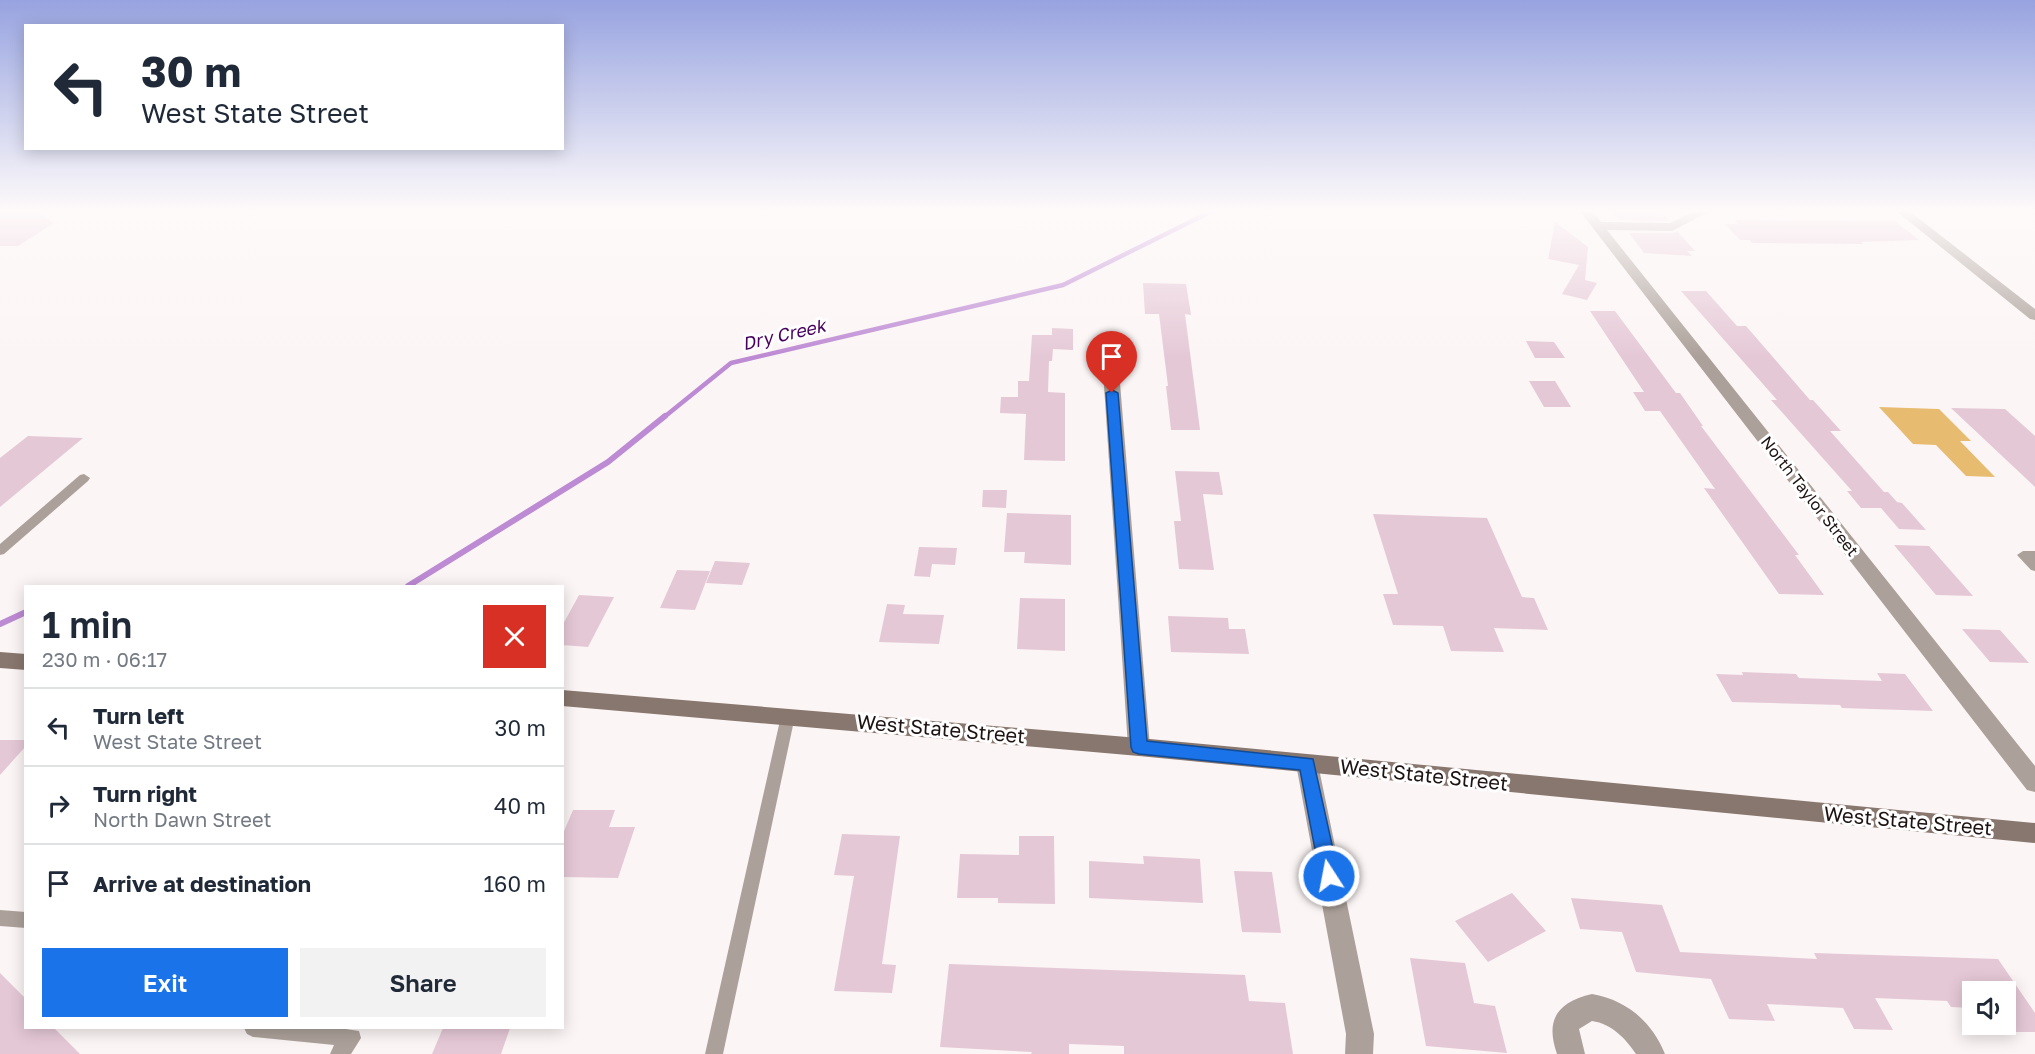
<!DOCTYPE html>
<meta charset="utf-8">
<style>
body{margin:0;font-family:"Golos Text",sans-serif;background:#f2f2f3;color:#1f2937;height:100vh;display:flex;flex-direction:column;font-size:22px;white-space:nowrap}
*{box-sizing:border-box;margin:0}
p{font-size:20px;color:#747a83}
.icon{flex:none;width:33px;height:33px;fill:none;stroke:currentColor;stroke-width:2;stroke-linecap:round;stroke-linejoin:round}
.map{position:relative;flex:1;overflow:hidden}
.side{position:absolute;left:24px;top:585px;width:540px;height:444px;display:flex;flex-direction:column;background:#fff;border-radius:0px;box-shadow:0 3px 15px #0003}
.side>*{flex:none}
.guide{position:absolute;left:24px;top:24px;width:540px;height:126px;border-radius:0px;box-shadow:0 3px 15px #0003;background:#fff;color:#1f2937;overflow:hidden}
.controls{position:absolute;left:1962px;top:981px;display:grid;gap:12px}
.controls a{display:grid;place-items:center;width:54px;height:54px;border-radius:0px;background:#fff;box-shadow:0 3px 15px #0003;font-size:30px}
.pin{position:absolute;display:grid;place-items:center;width:51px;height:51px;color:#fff;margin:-62px -26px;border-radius:50% 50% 50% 0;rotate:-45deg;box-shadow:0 0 6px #0007}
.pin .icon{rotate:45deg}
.me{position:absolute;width:66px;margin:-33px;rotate:349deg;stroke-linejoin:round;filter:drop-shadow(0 0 4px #0008)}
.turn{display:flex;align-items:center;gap:21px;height:126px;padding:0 18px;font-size:27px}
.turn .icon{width:78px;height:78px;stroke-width:2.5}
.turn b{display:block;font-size:42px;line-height:51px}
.round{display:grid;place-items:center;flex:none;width:63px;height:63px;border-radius:0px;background:#f2f2f3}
.head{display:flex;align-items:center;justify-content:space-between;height:102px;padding:0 18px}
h1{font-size:36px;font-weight:600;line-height:45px}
.action{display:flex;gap:12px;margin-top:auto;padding:12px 18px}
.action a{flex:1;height:69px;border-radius:0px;background:#1a73e8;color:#fff;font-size:24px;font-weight:600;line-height:69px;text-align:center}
.action a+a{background:#f2f2f3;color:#1f2937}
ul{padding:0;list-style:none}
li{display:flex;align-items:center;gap:18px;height:78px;padding:0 18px;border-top:2px solid #e0e1e3}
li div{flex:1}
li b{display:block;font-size:22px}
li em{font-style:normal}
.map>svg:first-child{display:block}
.green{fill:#e7bc70}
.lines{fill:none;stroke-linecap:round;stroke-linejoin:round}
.stream-far1{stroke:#bd8ad4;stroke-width:4.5}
.stream{stroke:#bd8ad4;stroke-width:6}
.building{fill:#e5c8d6}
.lane{fill:#aca19a;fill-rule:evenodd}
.street{fill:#aca19a;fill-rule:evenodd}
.secondary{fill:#88776e;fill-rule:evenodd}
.route{fill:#1a73e8;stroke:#114b97;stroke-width:1.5}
.labels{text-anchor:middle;stroke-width:6;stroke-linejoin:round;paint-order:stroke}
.street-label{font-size:16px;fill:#1e1313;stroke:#fff}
.water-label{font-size:18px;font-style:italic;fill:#48005f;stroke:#fff}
.near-street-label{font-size:20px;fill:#1e1313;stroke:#fff}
</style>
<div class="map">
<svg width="2035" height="1054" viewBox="0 0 2035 1054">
<rect width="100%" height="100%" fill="#fcf5f5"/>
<polygon class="green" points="1879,407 1939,409 1971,441 1960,441 1995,477 1966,476 1936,445 1913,444"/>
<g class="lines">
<polyline class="stream-far1" points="663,418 731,363 1063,285 1214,210"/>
<g class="stream">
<polyline points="408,586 608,462 665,416"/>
<polyline points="0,624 26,612"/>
</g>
</g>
<g class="building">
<polygon points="0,210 35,210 54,223 18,246 0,246"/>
<polygon points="1610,210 1659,210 1669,221 1619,220"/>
<polygon points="1734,220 1895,221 1919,240 1861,242 1863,244 1752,243 1750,240 1740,240 1725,224 1739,224"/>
<polygon points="1555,222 1588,247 1585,280 1597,283 1587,300 1562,294 1579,265 1548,259"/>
<polygon points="1677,231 1695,251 1687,251 1692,256 1644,253 1629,233 1672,233"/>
<polygon points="1143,283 1186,284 1191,315 1185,314 1200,430 1171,430 1166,386 1168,386 1159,314 1145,314"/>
<polygon points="1681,291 1706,291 1737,326 1746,326 1810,400 1813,400 1841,431 1830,431 1884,492 1888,492 1897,502 1902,503 1926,530 1899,529 1881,508 1861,508 1847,491 1852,491 1771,400 1777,400"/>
<polygon points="1590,311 1615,311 1676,393 1680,393 1703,426 1701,426 1799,555 1795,555 1824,595 1779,594 1704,488 1715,489 1660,411 1645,411 1633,392 1644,392"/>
<polygon points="1052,328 1073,329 1073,350 1053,349 1052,361 1049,361 1048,392 1065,393 1065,461 1024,460 1026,414 1000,413 1001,397 1018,397 1018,381 1029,381 1032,335 1052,335"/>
<polygon points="1526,341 1554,342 1565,358 1535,358"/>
<polygon points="1529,381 1555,381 1571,407 1544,407"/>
<polygon points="1951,408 2005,409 2035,436 2035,487"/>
<polygon points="28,436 83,438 0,507 0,458"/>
<polygon points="1175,471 1219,472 1223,495 1203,494 1214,570 1179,569 1174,521 1181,521"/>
<polygon points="983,490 1007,490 1006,508 982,507"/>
<polygon points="1007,513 1071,515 1071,565 1024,563 1025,552 1004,552"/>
<polygon points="1373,514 1487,518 1522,597 1534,598 1548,630 1494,628 1504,652 1451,651 1443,626 1393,625 1383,594 1398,594"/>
<polygon points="1894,545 1929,546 1973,596 1936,595"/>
<polygon points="919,547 957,548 955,565 932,564 930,577 914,576"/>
<polygon points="715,561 750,563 742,585 706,583"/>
<polygon points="677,570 710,571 695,610 660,608"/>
<polygon points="579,595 614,597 588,647 562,645 562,626"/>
<polygon points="1020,598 1065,599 1065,651 1017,649"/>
<polygon points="887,604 905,605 903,614 944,615 939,644 879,642"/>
<polygon points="1168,616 1228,618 1229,629 1245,629 1249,654 1171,652"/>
<polygon points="1962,629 2000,630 2029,663 1990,662"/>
<polygon points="1742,672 1796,674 1799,678 1882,681 1877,673 1905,674 1933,711 1842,708 1840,705 1732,702 1716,674 1743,675"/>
<polygon points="0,740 26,740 26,746 0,775"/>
<polygon points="573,810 615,810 609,827 635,827 618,878 562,877 562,836"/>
<polygon points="842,834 900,836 882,964 896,965 892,993 834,991 854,876 834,875"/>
<polygon points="1019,836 1054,836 1055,904 998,903 998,898 957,898 960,854 1019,855"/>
<polygon points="1143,856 1200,859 1203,903 1089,898 1089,861 1144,864"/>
<polygon points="1234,871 1272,872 1281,933 1242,932"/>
<polygon points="1512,893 1546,931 1488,962 1455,921"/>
<polygon points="1571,898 1662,905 1680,952 1817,959 1814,953 1998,959 2035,1013 2035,1032 2015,1032 2006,1018 2006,992 1972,992 1972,1008 1951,1007 1947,1001 1875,998 1893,1030 1854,1029 1843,1008 1767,1004 1775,1021 1729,1019 1711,979 1636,972 1622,932 1580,929"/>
<polygon points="1410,958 1465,963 1474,1003 1495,1006 1507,1053 1426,1046"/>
<polygon points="949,964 1245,975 1249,1001 1285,1003 1293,1054 1124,1054 1124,1046 1069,1044 1069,1054 1031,1054 1032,1052 940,1047"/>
<polygon points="0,973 26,999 26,1028 54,1028 80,1054 0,1054"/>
<polygon points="443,1028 510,1028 501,1054 432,1054"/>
</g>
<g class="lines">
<g class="lane">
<polygon points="84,474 90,478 88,481 4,554 0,555 0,544 80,475"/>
<polygon points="2023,551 2035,551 2035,571 2031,570 2017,555"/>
<polygon points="788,710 793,712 795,716 723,1054 705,1054 781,716 783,712"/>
<polygon points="0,910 26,912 26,928 0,926"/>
<polygon points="244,1028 339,1028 359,1031 361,1038 351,1054 330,1054 334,1045 253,1037 247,1034"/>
</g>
<g class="street">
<polygon points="1579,210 1591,210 1601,222 1670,223 1697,210 1712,210 1672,231 1607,230 2035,766 2035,792 2027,790"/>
<polygon points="1895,210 1908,210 2035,309 2035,320 2030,319"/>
<polygon points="1111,366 1119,371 1150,747 1147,753 1139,756 1131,753 1128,747 1103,371"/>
<polygon points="1307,755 1315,758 1318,764 1374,1034 1373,1054 1345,1054 1346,1034 1296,764 1299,758"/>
<path d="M1592,994c35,6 60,28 73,60h-29c-11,-16 -24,-30 -44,-33l-13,8 6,25h-28c-12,-34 0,-52 35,-60z"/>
</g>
<g class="secondary">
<polygon points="0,652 26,654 26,670 0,668"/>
<polygon points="562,690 1139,738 2035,823 2035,843 1139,756 562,706"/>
</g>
</g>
<linearGradient id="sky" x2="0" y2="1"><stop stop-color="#97a3e0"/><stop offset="0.59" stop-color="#fefafa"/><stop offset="1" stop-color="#fefafa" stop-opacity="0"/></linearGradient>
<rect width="2035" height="357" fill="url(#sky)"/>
<polygon class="route" points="1112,390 1118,393 1147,741 1313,759 1339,876 1336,882 1329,884 1323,882 1320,876 1300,770 1139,754 1133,752 1131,747 1106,393"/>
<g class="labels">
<g class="street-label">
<text transform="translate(1810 496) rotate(52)" y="6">North Taylor Street</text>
</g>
<g class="water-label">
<text transform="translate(784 335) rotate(-13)" y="6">Dry Creek</text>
</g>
<g class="near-street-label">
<text transform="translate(941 729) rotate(5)" y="7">West State Street</text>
<text transform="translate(1424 775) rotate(6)" y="7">West State Street</text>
<text transform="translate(1908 821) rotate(5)" y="7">West State Street</text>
</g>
</g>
</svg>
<div class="controls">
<a><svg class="icon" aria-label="sound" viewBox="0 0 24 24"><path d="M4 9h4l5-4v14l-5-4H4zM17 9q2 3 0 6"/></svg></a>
</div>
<div class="pin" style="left:1112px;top:393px;background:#d93025"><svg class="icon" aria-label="arrive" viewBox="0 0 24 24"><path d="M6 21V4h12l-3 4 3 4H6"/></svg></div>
<svg class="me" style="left:1329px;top:876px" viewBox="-20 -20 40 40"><circle r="17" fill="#1a73e8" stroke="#fff" stroke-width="3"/><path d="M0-11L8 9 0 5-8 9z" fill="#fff"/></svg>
<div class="guide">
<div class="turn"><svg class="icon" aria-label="left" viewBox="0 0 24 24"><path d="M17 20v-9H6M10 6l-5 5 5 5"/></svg><div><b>30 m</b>West State Street</div></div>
</div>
<section class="side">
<div class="head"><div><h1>1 min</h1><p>230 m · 06:17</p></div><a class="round" style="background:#d93025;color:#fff"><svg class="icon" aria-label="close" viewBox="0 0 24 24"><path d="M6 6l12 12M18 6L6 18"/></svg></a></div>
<ul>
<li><svg class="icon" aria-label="left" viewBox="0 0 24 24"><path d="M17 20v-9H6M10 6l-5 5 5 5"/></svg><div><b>Turn left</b><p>West State Street</p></div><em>30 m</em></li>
<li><svg class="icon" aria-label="right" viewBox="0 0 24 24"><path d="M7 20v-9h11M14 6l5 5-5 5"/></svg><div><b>Turn right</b><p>North Dawn Street</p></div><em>40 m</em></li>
<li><svg class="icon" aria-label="arrive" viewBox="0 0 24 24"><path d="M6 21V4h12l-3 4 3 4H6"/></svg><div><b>Arrive at destination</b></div><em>160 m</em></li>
</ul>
<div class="action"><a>Exit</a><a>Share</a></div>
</section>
</div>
